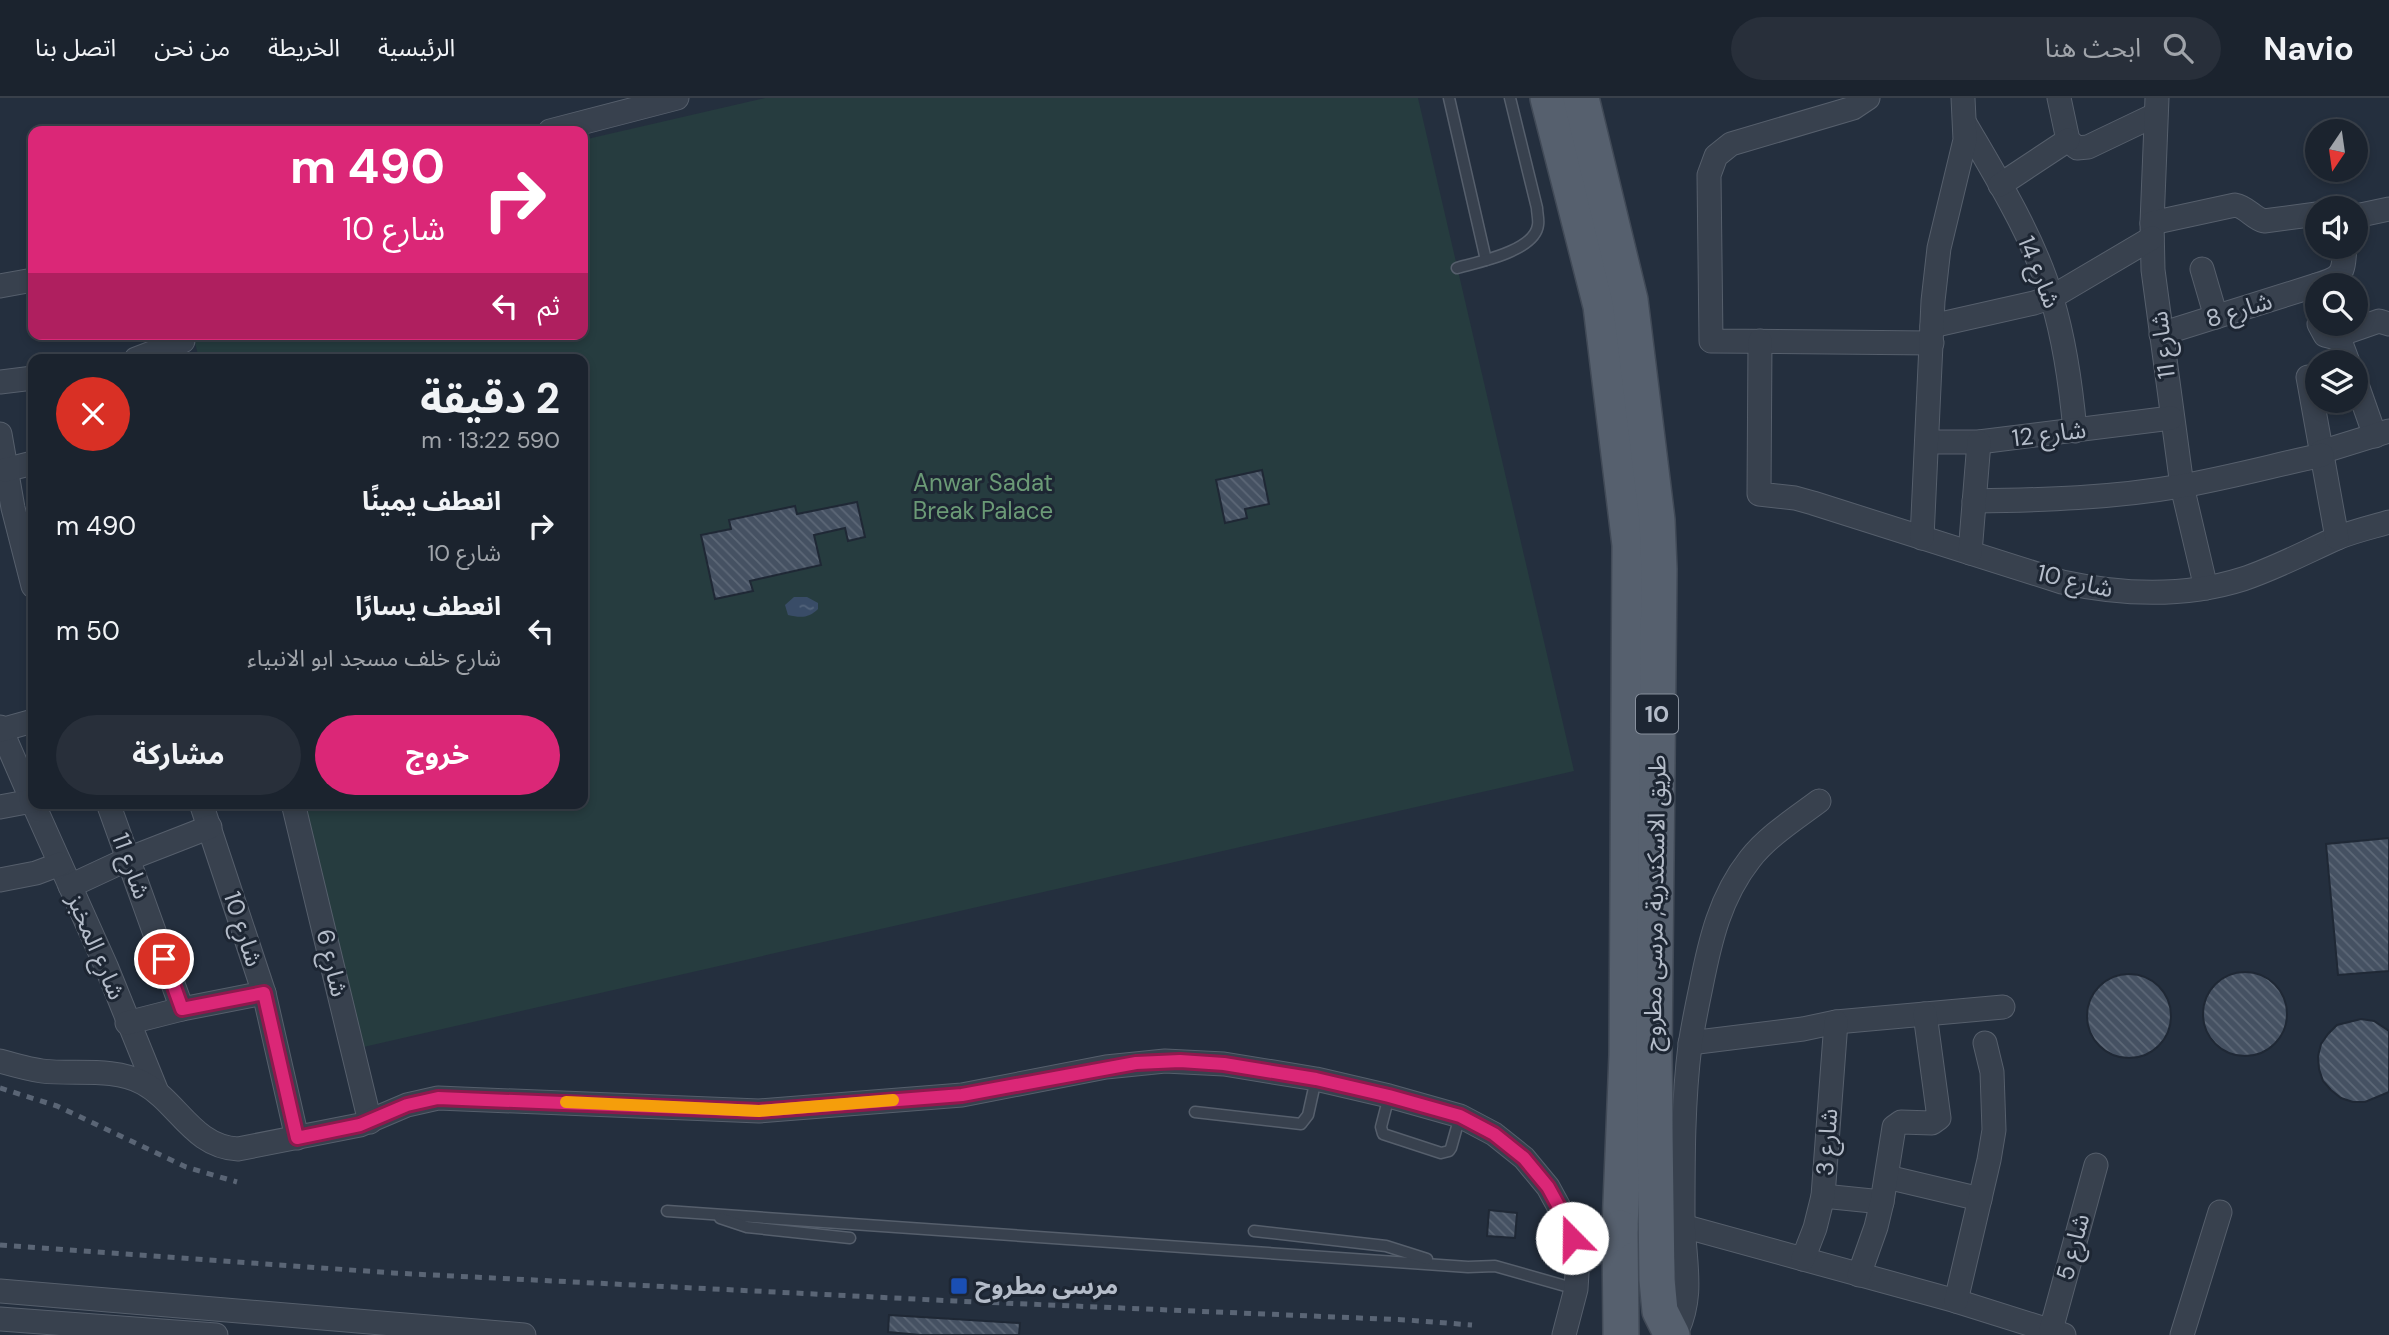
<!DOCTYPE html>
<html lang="ar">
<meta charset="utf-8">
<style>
body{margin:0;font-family:"DM Sans","Noto Sans Arabic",sans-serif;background:#282f3a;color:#f1f3f6;direction:rtl;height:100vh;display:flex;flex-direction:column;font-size:26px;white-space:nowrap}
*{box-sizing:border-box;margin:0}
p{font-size:23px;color:#a0a4aa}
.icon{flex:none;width:38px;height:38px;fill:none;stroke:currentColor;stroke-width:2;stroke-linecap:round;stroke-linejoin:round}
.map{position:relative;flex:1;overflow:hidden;direction:ltr}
.side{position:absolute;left:28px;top:256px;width:560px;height:455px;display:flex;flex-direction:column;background:#1b232e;border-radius:14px;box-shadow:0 4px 10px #0003,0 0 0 2px #39404a;direction:rtl}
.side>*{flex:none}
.guide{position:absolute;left:28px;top:28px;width:560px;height:214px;border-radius:14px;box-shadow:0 4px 10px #0003,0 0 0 2px #39404a;direction:rtl;background:#db2777;color:#fff;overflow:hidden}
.needle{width:46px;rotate:193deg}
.buttons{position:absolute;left:2305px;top:21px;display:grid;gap:14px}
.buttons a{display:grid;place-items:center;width:63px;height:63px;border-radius:50%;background:#1b232e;box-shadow:0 4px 10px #0003,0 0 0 2px #39404a;font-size:35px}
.pin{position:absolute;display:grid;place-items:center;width:60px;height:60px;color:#fff;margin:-30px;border:4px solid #fff;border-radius:50%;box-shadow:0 2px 7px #0007}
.me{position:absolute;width:77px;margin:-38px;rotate:338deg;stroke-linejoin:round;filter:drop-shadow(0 0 5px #0008)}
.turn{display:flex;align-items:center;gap:24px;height:147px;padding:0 28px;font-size:32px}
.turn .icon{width:91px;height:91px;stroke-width:2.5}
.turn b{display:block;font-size:49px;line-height:60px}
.then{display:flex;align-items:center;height:66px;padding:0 28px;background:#0003;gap:14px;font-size:26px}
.round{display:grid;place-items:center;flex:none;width:74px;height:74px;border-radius:37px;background:#282f3a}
.overview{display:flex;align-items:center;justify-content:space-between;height:119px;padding:0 28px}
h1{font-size:42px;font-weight:700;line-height:52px}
.button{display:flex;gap:14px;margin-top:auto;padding:14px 28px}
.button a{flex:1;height:80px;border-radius:42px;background:#db2777;color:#fff;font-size:28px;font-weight:700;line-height:80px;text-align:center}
.button a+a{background:#282f3a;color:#f1f3f6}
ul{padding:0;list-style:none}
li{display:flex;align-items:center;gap:21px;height:105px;padding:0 28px}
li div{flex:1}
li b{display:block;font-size:26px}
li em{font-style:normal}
header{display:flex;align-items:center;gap:42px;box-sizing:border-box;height:98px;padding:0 35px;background:#1b232e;border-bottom:2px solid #39404a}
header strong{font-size:33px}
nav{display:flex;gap:38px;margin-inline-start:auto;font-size:24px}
.search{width:490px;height:63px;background:#282f3a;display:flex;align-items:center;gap:18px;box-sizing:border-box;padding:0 24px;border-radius:38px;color:#a0a4aa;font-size:26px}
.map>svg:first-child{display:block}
.green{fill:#263c3f}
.water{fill:url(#water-ripples)}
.building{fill:url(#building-back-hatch);stroke:#1f2835;stroke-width:2}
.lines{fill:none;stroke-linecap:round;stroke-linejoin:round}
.service-casing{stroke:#565f6c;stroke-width:13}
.minor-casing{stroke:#565f6c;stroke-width:25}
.primary-casing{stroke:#414a57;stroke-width:38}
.service{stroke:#38414e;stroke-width:10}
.minor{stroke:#38414e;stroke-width:23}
.primary{stroke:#56606e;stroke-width:35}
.rail{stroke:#5a6575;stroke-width:5;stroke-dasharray:7 7;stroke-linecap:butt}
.route-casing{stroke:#8e194d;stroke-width:18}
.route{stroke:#db2777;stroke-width:12}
.slow{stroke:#f59e0b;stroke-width:12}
.transit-dot{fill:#1a4fb4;stroke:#1d2633;stroke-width:2.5}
.labels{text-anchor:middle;stroke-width:6;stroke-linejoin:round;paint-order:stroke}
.shield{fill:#1d2633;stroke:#878f9c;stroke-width:2}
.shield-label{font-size:23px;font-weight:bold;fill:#b4bcc9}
.street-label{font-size:24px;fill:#b4bcc9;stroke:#1d2633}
.park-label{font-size:24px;fill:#6b9a76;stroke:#1d2633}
.poi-label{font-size:24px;font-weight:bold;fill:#b4bcc9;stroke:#1d2633;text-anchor:start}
</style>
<header>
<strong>Navio</strong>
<div class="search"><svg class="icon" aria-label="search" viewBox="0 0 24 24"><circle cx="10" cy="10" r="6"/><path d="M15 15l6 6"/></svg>ابحث هنا</div>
<nav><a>الرئيسية</a><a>الخريطة</a><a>من نحن</a><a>اتصل بنا</a></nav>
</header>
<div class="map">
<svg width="2389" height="1237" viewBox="0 0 2389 1237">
<defs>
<pattern id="water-ripples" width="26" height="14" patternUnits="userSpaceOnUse" patternTransform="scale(1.75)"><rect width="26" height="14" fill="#394c67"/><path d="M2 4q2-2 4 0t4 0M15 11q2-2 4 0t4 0" fill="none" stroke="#53647b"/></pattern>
<pattern id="building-back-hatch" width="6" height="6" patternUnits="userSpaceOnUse" patternTransform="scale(1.75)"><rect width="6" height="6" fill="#455162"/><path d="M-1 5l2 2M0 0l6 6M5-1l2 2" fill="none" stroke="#5d6877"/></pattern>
</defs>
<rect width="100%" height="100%" fill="#242f3e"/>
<polygon class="green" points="765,0 1418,0 1574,673 359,950 302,705 583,705 583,261 199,261 193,236 583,236 583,42"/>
<path class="water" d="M794,499h13l11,6v6c-9,9 -17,9 -30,6l-3,-10z"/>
<g class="building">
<polygon points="1262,372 1269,406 1245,411 1247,420 1225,425 1216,382"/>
<polygon points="857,404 865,439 848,443 845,430 814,437 821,467 750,483 753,493 715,501 701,437 731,431 729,422 795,408 797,416"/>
<polygon points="2389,740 2389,873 2338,877 2326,746"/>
<circle cx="2245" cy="916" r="42"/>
<circle cx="2129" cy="918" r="42"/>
<polygon points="2361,921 2374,923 2389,933 2389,994 2365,1004 2353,1004 2341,1000 2331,992 2323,983 2319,971 2318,958 2321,946 2328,936 2337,927"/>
<polygon points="1489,1112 1517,1115 1515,1140 1487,1138"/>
<polygon points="889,1217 1020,1225 1019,1237 920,1237 888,1234"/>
</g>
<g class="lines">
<g class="service-casing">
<g id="service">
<polyline points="1449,0 1486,162"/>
<path d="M1457,170c21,-6 78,-17 81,-43 1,-5 -1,-12 -1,-17l-27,-110"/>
<polyline points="1389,998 1381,1029 1383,1036 1441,1055 1449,1053 1451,1050 1460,1018"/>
<polyline points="1195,1014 1301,1026 1308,1017 1316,981"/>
<polyline points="667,1113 1468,1169 1495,1168 1576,1191"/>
<polyline points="720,1120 747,1129 850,1140"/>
<polyline points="1254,1133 1386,1148 1427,1161"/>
</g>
</g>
<g class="minor-casing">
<g id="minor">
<polyline points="1868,0 1853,10 1731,46 1716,58 1709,77 1711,243 1932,245"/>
<polyline points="2059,0 2068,42 2077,50 2088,49 2155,17"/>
<polyline points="2157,0 2152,125 2153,172 2182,388 2206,490"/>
<path d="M1966,27c32,55 68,113 86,174 13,43 19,87 23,132"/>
<polyline points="550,33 677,0"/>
<polyline points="2000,87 2068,42"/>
<polyline points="2356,118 2389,111"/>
<path d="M2152,125l83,-18c12,2 18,13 29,16l53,-7"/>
<polyline points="2202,171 2216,219"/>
<path d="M2317,187c27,-8 26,-12 28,-38"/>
<polyline points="0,188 33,182"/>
<polyline points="2319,226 2325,237 2333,239 2379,223 2389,226"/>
<polyline points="1932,228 2034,205 2052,199 2152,140"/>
<polyline points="2161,236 2317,187"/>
<polyline points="2338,237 2348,264"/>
<path d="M1760,243l-1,153 36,4 18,5 249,79c60,13 121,16 181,-3 33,-11 63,-27 94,-41 17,-7 35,-11 52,-16"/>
<polyline points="136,261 183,243"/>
<polyline points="2308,279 2337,440"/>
<polyline points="0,284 33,280"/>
<polyline points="2356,284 2375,338"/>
<polyline points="0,336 13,410 33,488"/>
<polyline points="1927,344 1979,344 2171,320"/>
<polyline points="2321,354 2389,333"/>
<polyline points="5,372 33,365"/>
<path d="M1974,403c69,-1 139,-3 207,-15 47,-8 94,-21 141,-31"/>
<polyline points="1922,440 1933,203 1939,150 1965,42 1963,0"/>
<polyline points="1970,455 1979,344"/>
<polyline points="0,629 33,705"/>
<polyline points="1,632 33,623"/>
<polyline points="33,705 106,868 157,994"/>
<polyline points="108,705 182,911"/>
<polyline points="201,705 264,895 297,1040"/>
<polyline points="293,705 370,1024"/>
<polyline points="0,709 32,703"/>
<polyline points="0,782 36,775 60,766"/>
<polyline points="70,788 128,761 210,729"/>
<polyline points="127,925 182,911 264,895"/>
<polyline points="1690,945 1803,931 1836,924 2003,909"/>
<path d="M0,963c14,4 28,8 42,10 32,4 71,-4 101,12 35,19 50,64 95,66l122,-24 47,-20 31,-7 321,13 203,-16 144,-28 59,-6 59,3 92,15 73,17 71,20 34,18 30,24 24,29 18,33 12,37 -2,32 -12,46"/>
<polyline points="1887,1079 1980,1101"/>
<polyline points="1823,1098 1882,1104"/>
<polyline points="1683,1128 1956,1203 2064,1237"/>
<polyline points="1803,1161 1815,1130 1823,1098 1836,924"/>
<polyline points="1859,1177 1876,1129 1882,1104 1894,1029 1901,1024 1932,1025 1939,1020 1925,916"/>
<polyline points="0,1193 524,1237"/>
<polyline points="1956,1203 1989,1062 1994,1032 1992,974 1985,945"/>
<polyline points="0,1221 216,1237"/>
<polyline points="2051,1232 2096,1067"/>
<path d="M1675,1237c21,-40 8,-77 8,-120 0,-57 0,-114 7,-170 3,-19 7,-39 11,-58 9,-46 19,-90 49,-128 18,-23 45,-40 69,-58"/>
<polyline points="2182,1237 2220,1114"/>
</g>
</g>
<g class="primary-casing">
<g id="primary">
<polyline points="1548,0 1601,208 1630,447 1627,957 1620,1130 1621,1237"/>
<polyline points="1581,0 1630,202 1657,422 1659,471 1654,957 1657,1182 1660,1213 1672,1237"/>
<polyline points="1578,1159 1620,1130"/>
</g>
</g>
<use href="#service" class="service"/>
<use href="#minor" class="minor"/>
<use href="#primary" class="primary"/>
<g class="rail">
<polyline points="0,990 57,1008 186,1069 237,1084"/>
<polyline points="0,1147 393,1175 955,1203 1407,1222 1472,1227"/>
</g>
</g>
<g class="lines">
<g class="route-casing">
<polyline id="route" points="164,861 182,911 264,895 297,1040 360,1027 407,1007 438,1000 759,1013 962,997 1136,965 1180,963 1224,966 1316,981 1389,998 1460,1018 1494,1036 1524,1060 1548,1089 1566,1122 1572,1140"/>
</g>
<use href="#route" class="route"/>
<polyline class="slow" points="566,1004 759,1013 893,1002"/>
</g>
<rect class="transit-dot" x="950" y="1179" width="18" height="18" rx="3.5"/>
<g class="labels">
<rect class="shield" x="1636" y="596.5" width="42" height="39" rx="5"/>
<g class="shield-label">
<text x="1657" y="624">10</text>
</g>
<g class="street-label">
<text transform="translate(2039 174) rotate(68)" y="8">شارع 14</text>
<text transform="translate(2239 212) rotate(-17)" y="8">شارع 8</text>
<text transform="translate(2163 247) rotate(-97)" y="8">شارع 11</text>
<text transform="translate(2049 336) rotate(-7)" y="8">شارع 12</text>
<text transform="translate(2075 483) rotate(13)" y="8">شارع 10</text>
<text transform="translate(131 768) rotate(70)" y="8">شارع 11</text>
<text transform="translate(1655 805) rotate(-89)" y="8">طريق الاسكندرية, مرسى مطروح</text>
<text transform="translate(243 831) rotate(72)" y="8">شارع 10</text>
<text transform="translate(96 849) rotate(67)" y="8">شارع المخبز</text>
<text transform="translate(332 865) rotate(77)" y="8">شارع 6</text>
<text transform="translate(1827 1044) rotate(-86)" y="8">شارع 3</text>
<text transform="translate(2073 1149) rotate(-75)" y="8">شارع 5</text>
</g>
<g class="park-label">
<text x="983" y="393">Anwar Sadat<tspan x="983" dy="28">Break Palace</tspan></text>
</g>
<g class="poi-label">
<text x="975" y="1196">مرسى مطروح</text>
</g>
</g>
</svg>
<div class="buttons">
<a><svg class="needle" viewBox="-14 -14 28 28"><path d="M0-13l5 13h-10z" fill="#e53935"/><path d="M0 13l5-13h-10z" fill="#a0a4aa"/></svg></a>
<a><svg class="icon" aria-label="sound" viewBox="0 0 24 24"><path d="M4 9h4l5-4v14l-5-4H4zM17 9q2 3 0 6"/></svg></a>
<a><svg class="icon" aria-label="search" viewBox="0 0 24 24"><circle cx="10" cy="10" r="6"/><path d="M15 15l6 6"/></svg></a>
<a><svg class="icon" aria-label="layers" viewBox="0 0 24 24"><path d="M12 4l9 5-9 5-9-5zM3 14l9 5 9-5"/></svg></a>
</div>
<div class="pin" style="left:164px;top:861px;background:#d93025"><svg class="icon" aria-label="arrive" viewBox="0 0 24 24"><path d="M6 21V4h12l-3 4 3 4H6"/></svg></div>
<svg class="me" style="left:1572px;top:1140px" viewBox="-20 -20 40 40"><circle r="19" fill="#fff"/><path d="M0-13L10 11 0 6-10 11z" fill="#db2777"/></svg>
<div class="guide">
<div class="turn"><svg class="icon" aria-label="right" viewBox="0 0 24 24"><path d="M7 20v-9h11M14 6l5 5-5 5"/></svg><div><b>490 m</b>شارع 10</div></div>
<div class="then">ثم<svg class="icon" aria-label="left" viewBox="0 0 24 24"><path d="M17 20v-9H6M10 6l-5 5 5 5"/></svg></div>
</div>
<section class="side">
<div class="overview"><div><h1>2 دقيقة</h1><p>590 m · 13:22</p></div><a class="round" style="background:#d93025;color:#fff"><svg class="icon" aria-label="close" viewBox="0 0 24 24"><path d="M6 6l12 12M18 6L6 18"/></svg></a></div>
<ul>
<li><svg class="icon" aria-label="right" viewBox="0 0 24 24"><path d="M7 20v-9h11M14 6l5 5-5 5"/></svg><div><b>انعطف يمينًا</b><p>شارع 10</p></div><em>490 m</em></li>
<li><svg class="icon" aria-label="left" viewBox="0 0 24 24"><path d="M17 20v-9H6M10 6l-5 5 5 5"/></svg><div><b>انعطف يسارًا</b><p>شارع خلف مسجد ابو الانبياء</p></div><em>50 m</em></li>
</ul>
<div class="button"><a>خروج</a><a>مشاركة</a></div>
</section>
</div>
